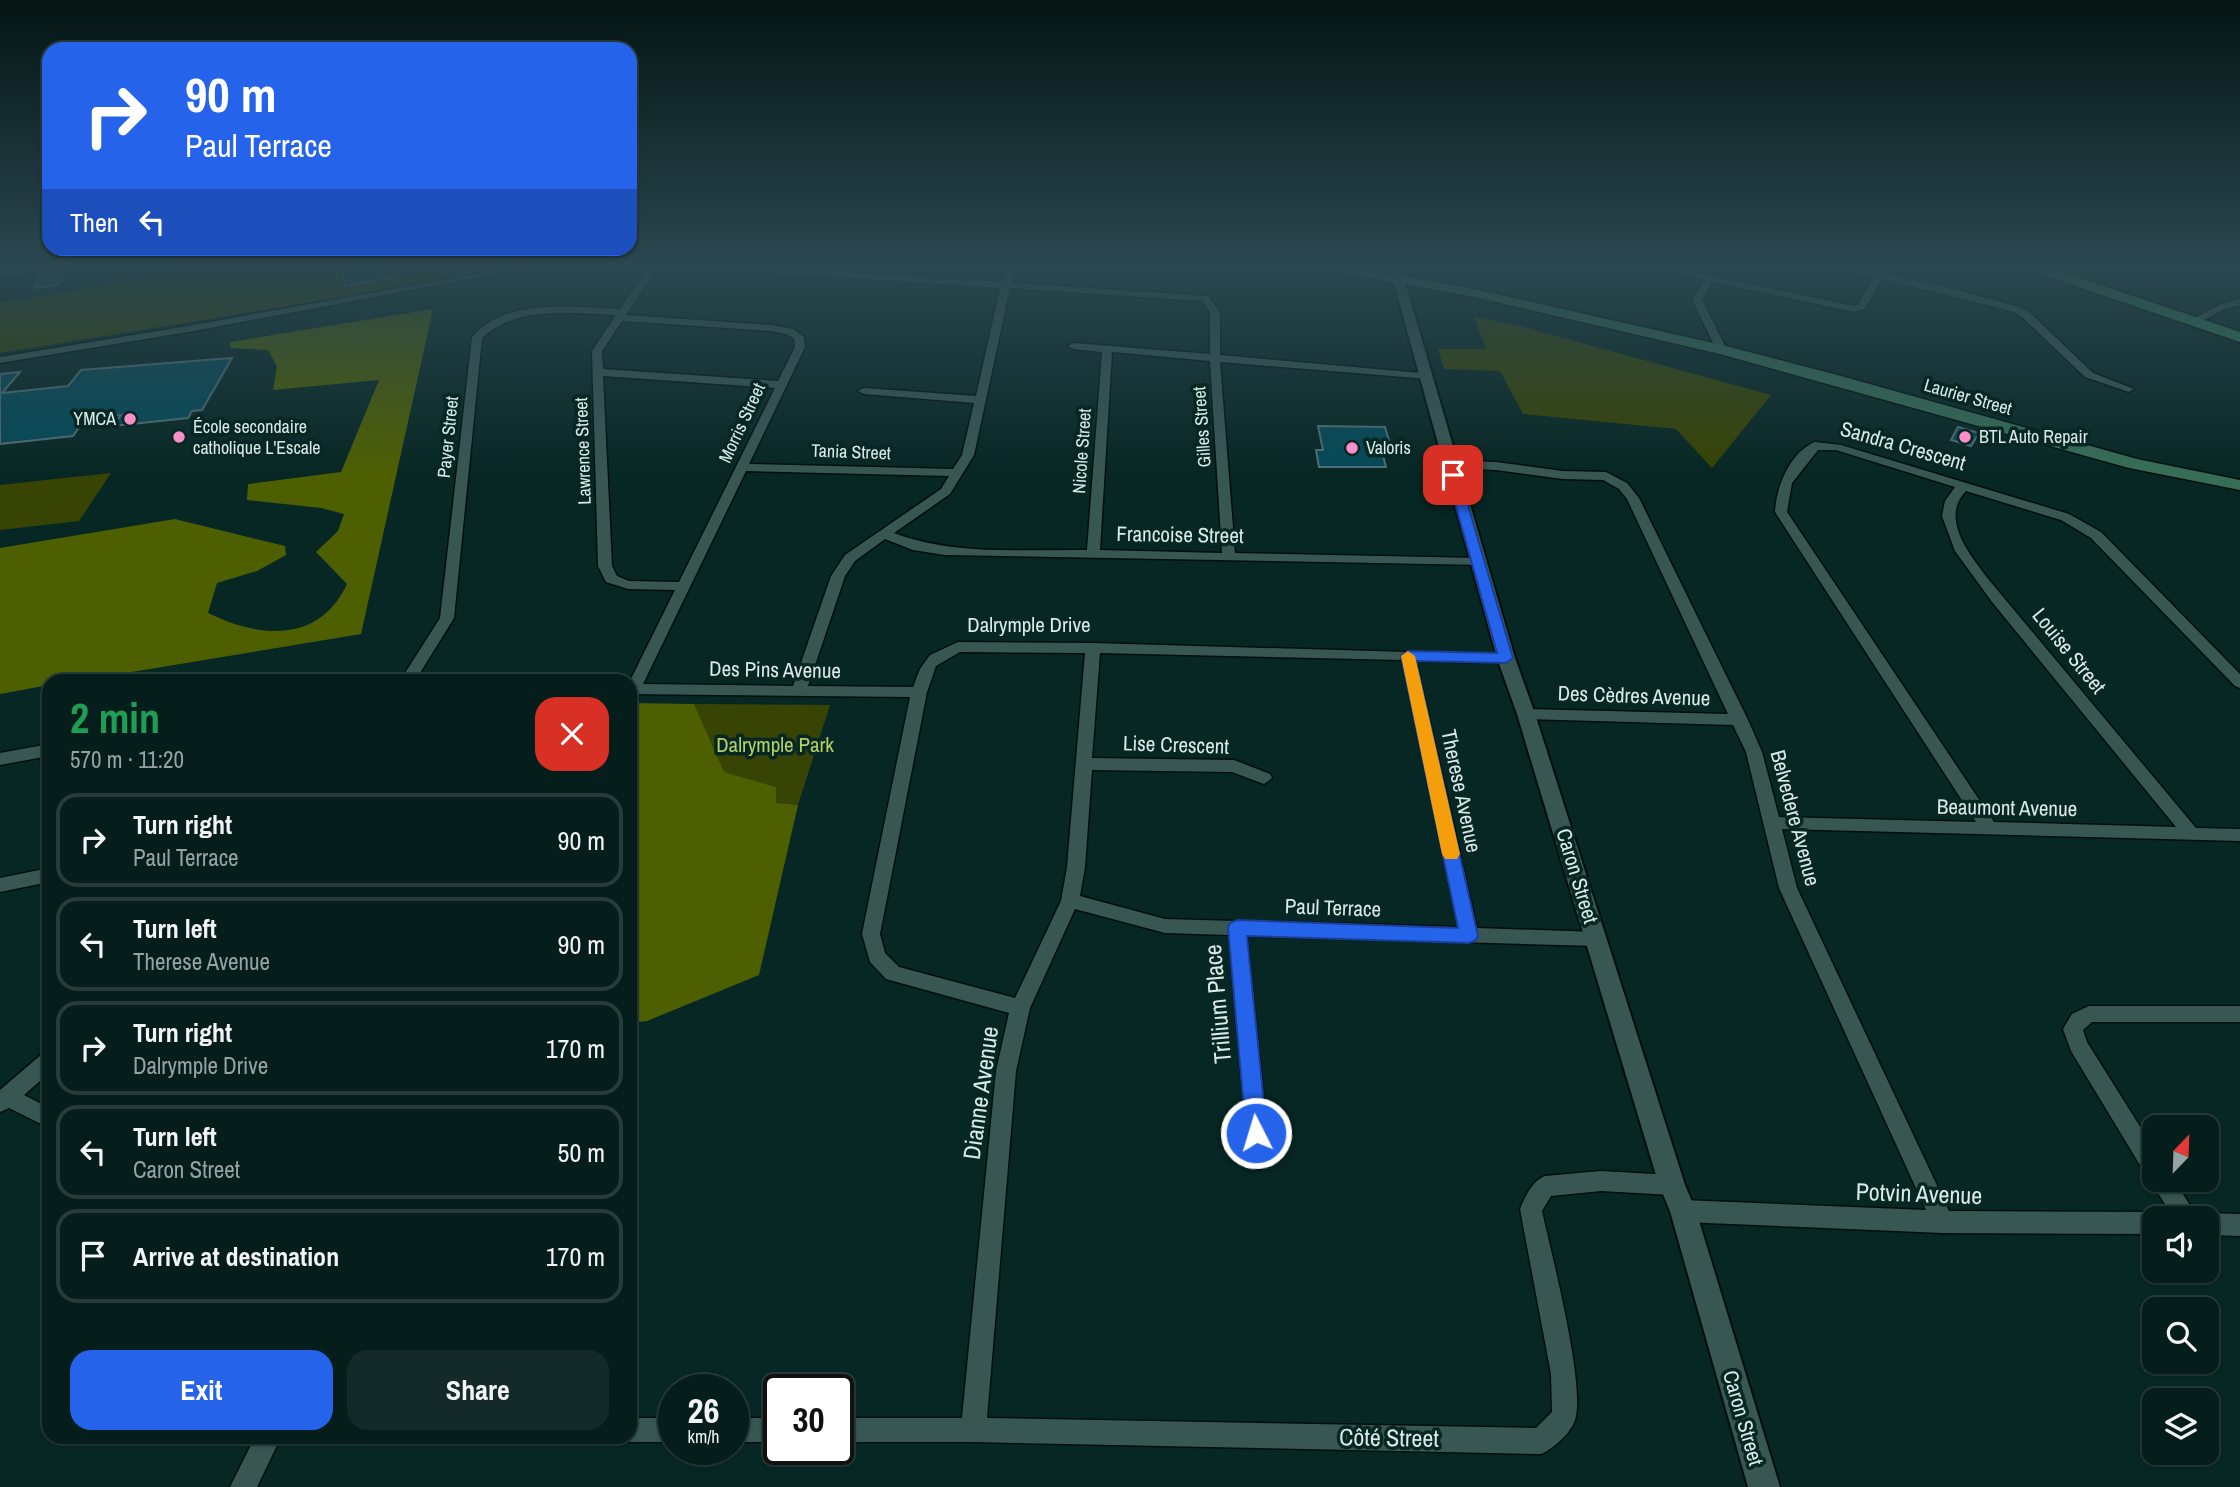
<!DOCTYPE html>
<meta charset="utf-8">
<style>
body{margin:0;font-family:"Archivo Narrow",sans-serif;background:#132a28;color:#f1f3f6;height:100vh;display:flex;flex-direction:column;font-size:26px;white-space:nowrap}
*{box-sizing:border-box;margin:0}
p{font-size:23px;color:#97a2a3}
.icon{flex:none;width:38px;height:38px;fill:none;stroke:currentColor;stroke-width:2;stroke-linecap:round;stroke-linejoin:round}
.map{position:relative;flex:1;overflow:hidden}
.details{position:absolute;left:42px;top:674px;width:595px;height:770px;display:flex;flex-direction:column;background:#051d1b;border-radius:21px;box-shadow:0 2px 5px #0004,0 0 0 2px #263b3a}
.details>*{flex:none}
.guide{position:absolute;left:42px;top:42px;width:595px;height:214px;border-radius:21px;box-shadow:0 2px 5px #0004,0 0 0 2px #263b3a;background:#2563eb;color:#fff;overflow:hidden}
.needle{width:46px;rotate:23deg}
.controls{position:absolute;left:2142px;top:1115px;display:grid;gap:14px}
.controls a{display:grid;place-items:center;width:77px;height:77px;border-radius:14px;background:#051d1b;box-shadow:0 2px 5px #0004,0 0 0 2px #263b3a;font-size:35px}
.speed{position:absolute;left:658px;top:1374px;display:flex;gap:14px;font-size:35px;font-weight:700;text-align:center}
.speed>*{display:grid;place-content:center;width:91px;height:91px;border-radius:50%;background:#051d1b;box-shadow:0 2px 5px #0004,0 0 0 2px #263b3a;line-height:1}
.speed small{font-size:18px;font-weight:400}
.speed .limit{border:4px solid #111;border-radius:10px;background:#fff;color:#111}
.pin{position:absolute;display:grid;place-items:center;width:60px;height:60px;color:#fff;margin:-30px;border-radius:14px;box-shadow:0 4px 10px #0006}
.me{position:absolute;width:77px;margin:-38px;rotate:355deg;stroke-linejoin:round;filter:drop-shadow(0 0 5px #0008)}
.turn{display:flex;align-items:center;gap:24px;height:147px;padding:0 28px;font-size:32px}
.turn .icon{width:91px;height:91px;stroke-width:2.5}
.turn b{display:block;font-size:49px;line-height:60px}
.then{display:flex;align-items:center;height:66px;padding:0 28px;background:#0003;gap:14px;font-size:26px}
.round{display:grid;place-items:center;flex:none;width:74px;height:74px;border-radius:21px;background:#132a28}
.head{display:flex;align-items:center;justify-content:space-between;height:119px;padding:0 28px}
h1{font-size:42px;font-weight:700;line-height:52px;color:#1e9e55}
.button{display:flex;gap:14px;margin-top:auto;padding:14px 28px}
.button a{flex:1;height:80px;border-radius:21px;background:#2563eb;color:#fff;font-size:28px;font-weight:700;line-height:80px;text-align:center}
.button a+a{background:#132a28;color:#f1f3f6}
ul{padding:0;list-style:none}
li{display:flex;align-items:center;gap:21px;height:94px;margin:0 14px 10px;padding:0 14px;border:4px solid #263b3a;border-radius:21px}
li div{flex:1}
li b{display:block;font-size:26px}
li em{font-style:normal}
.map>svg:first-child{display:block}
.green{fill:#384403}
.forest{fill:#4e5f02}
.building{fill:#054958;stroke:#516e77;stroke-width:2}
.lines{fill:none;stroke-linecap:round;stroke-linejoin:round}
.minor-casing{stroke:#000f0c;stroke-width:3}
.tertiary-casing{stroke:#000f0c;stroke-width:4}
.secondary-casing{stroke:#000f0c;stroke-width:3}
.primary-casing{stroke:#000f0c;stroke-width:4}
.minor{fill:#385753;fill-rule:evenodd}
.tertiary{fill:#385753;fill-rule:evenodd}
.secondary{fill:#376d57;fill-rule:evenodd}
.primary{fill:#36825a;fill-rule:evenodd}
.route{fill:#2563eb;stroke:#184099;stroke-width:2}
.slow{fill:#f59e0b}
.poi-dot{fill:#fa8fc8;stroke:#072724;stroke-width:2.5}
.labels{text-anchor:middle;stroke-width:7;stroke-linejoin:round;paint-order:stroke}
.far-street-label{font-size:18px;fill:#d9eae7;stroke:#072724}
.far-poi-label{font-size:18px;fill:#d9eae7;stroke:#072724;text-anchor:start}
.street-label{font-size:21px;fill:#d9eae7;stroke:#072724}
.park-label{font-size:21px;fill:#b5d063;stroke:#072724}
.near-street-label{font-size:24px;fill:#d9eae7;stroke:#072724}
</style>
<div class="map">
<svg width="2240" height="1487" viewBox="0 0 2240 1487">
<rect width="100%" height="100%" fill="#072724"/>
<g class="green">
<polygon points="226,265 515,265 332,299 0,353 0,303"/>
<polygon points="1474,317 1516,325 1771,395 1712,468 1676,429 1523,414 1500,371 1444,369 1438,349 1486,349"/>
<polygon points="111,473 79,521 0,530 0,485"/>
<polygon points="694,704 830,705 798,805 776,804 775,787 724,772 705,736"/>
</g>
<g class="forest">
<path d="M433,309l-72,325 -284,47h-28v4l-49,9v-146l175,-29 110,27 1,9 -29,16 -40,12 -9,30c51,25 111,31 139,-29l-31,-32 22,-21 6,-17 -23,-6 -74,-8 1,-16 93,-12 38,-92 -106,10 4,-24 -9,-16 -38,-2v-6z"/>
<polygon points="630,703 694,704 724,772 776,787 776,803 798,805 759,975 647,1021 630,1023"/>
</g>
<g class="building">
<polygon points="342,265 392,265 395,277 345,286"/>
<polygon points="63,273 58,285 34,288 39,276"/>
<polygon points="232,358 202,410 192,411 188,418 113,426 121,415 85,419 73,436 0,444 0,374 20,372 2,393 68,386 81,370"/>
<polygon points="1318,426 1385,427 1391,447 1381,447 1386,467 1319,467 1316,450 1323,450"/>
<polygon points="1958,427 1979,433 1971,446 1951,440"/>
</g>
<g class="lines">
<g class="minor-casing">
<g id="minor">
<polygon points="525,265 544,265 194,331 0,363 0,357 194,325"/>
<path d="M650,265h9l-33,50 145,10 22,4 11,8 1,10 -56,117 204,5 9,-14 12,-52 -110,-9 -6,-3 6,-3 112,8 24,-108 -309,-20 -4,-3h43l272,17 7,-17h8l-6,18 197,13 12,16v43l212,19v4l-4,1 -208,-17 15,191 243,5 5,1v6l-538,-10 -32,-5 -28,-11 -30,22 -10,15 -37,110 105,1 7,-18 10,-14 28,-13 135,1 418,12 2,3 -7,5 -90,-2 61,267 120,4 6,2 3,5 -3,5 -6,2 -350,-10 23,223 -3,7 -8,3 -8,-3 -3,-7 -19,-224 -64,-2 -90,-24 -45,99 -14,63 -29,347 549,10 16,-16 -1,-38 -31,-165c5,-12 12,-28 25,-33l56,-5 71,4 8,3 3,7 -3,7 -8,3 -71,-4 -50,5 -9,15c9,41 44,175 33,209 -4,13 -22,29 -34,34l-568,-12h-135v-24h124l34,-347 13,-58 -123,-34 -16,-17 -8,-28 48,-237 -280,-3v-13l45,-91 -47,-1 -22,-7 -8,-16 -6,-215 24,-36c-44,-2 -99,-10 -134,23l-28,280 -39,63h-15l40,-63 32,-281c34,-40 101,-30 148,-28zM1010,288l192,13 8,11v42l-137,-11 -5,3 5,3 29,3 -15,198c-64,-1 -133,6 -193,-17l56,-39 24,-39zM622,321l149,10 15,3 8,4 1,9 -17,34 -175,-12 -1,-18zM1112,352l98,9 12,192 -122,-3zM603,376l172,12 -96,194 -50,-1 -12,-5 -5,-10zM746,471l203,5 -8,13 -96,66 -14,21 -38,110 -150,-2zM960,652l125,1 -18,214 -6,34 -46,97 -116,-31 -14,-14 -5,-19 47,-242 9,-26zM1100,653l302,7 56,267 -293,-8 -85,-23 5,-29 7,-97 140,2 32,12 8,-6 -2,-4 -36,-14 -142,-2z"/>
<polygon points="1642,265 1658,265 1854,306 1858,305 1873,277 1825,265 1841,265 1946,287 2019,307 2029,312 2093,373 2134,389 2129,392 2085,377 2021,316 2011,311 1882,279 1865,309 1854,312 1713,282 1702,300 1727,350 1718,352 1692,300 1704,280"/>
<polygon points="2240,299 2240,305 2224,309 2199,323 2190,321 2218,305"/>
<path d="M1815,442l26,3 228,69 32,18 139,142v14l-5,-2 -144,-148 -30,-18 -95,-29c-27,28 5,65 23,89l207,248 44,1v12l-458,-12 15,59 152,323 205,1 9,6h-9v16l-211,-1 -260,-11 -8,-3 -3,-8 3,-8 8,-3 243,10 -147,-322 -33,-136 -13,-27 -207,-6 -8,-5 8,-5 202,5 -101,-215 -8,-10 -16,-9 -40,-1 -67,-9 -46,-2 -6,-4 6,-4 46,2 67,9 43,1 21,11 12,15 109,222 14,32 17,65 197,5 -201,-310c1,-25 15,-60 40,-70zM1818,450h18l119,37 -10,14 -3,15 13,35 37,51 184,225 -182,-5 -207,-310 5,-29z"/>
<polygon points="49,744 49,756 0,765 0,753"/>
<polygon points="49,868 49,882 0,892 0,878"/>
<polygon points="2089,1006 2240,1006 2240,1022 2092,1022 2083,1030 2087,1042 2154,1149 2154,1180 2174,1180 2198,1218 2174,1218 2154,1187 2152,1177 2146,1175 2071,1051 2063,1029 2072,1014"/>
<polygon points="49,1051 49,1073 24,1095 49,1108 49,1128 9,1108 0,1112 0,1090 42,1054"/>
<polygon points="2207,1213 2240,1214 2240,1236 2207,1235 2207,1218 2198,1218"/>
<polygon points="630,1418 674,1418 674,1442 630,1442 621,1439 620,1437 630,1437"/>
<rect x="733" y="1418" width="46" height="24"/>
<polygon points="255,1437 281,1437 257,1487 230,1487"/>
</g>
</g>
<g class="tertiary-casing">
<polygon id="tertiary" points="1389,265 1400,265 1515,658 1535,714 1685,1185 1696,1211 1780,1487 1748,1487 1670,1211 1659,1185 1517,714 1497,658"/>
</g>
<g class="secondary-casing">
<g id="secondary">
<polygon points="28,265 60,265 53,269 0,277 0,269"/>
<polygon points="1310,265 1338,265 1470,288 1722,345 1841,376 2137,459 2240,480 2240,490 2129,468 1720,354 1470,296 1317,269"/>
</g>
</g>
<g class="primary-casing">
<polygon id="primary" points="2021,265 2041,265 2240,332 2240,342 2023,268"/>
</g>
<use href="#minor" class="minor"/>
<use href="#tertiary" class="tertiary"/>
<use href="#secondary" class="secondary"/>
<use href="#primary" class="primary"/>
</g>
<linearGradient id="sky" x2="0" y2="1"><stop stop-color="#041514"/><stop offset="0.56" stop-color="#2b4750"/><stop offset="1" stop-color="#2b4750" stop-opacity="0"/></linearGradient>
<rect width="2240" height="473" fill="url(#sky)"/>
<polygon class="route" points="1453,471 1459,475 1513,658 1506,663 1416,661 1478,936 1475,941 1469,943 1247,936 1267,1133 1264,1140 1256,1143 1249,1140 1246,1133 1228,928 1230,923 1237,920 1458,928 1401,656 1408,651 1497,653 1447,475"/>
<polygon class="slow" points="1408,651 1415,656 1460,854 1457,859 1445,859 1442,854 1401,656"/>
<g class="poi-dot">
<circle cx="130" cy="419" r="7"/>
<circle cx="179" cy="437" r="7"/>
<circle cx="1965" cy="437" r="7"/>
<circle cx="1352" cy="448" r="7"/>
</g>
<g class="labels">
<g class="far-street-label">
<text transform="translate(1968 397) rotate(16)" y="6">Laurier Street</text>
<text transform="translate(742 423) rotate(-65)" y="6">Morris Street</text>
<text transform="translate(1202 427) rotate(-94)" y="6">Gilles Street</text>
<text transform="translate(448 437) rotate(-84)" y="6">Payer Street</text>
<text transform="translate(583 451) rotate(-92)" y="6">Lawrence Street</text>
<text transform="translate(1082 451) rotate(-86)" y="6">Nicole Street</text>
<text transform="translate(851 452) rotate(2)" y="6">Tania Street</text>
</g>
<g class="far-poi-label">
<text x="116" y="425" text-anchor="end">YMCA</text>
<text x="193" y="433">École secondaire<tspan x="193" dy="21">catholique L'Escale</tspan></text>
<text x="1979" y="443">BTL Auto Repair</text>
<text x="1366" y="454">Valoris</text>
</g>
<g class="street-label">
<text transform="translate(1903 446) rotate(16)" y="7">Sandra Crescent</text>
<text transform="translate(1180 535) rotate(1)" y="7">Francoise Street</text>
<text x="1029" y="632">Dalrymple Drive</text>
<text transform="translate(2069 651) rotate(51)" y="7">Louise Street</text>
<text transform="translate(775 670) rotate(1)" y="7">Des Pins Avenue</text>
<text transform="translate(1634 696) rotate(2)" y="7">Des Cèdres Avenue</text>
<text transform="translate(1176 745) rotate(2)" y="7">Lise Crescent</text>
<text transform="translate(1461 791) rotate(78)" y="7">Therese Avenue</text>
<text transform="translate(2007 808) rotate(1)" y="7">Beaumont Avenue</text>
<text transform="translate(1795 818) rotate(75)" y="7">Belvedere Avenue</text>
<text transform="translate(1577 876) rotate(73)" y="7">Caron Street</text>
<text transform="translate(1333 908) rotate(2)" y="7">Paul Terrace</text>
<text transform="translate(1743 1418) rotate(74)" y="7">Caron Street</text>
</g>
<g class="park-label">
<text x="775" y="752">Dalrymple Park</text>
</g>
<g class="near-street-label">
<text transform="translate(1218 1004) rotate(-95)" y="8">Trillium Place</text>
<text transform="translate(981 1093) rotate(-82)" y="8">Dianne Avenue</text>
<text transform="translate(1919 1194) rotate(2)" y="8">Potvin Avenue</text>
<text transform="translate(1389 1438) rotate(1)" y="8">Côté Street</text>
</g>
</g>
</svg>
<div class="controls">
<a><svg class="needle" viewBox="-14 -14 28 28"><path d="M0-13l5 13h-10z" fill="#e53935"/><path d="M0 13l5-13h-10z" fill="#97a2a3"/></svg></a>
<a><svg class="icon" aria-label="sound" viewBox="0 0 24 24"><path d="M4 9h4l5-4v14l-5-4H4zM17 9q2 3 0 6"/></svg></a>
<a><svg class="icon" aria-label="search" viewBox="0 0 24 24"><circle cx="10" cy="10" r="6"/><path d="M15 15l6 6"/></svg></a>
<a><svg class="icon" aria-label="layers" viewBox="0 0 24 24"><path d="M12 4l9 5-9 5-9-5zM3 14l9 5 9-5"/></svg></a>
</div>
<div class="speed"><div>26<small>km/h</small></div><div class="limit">30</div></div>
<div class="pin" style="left:1453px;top:475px;background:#d93025"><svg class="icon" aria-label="arrive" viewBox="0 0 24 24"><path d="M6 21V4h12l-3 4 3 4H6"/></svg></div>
<svg class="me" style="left:1256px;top:1133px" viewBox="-20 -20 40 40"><circle r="17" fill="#2563eb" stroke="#fff" stroke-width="3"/><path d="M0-11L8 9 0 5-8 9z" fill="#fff"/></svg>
<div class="guide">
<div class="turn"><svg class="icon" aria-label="right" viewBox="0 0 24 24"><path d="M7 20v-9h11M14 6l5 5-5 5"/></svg><div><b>90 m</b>Paul Terrace</div></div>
<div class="then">Then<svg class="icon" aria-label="left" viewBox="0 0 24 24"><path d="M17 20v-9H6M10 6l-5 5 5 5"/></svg></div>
</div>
<section class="details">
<div class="head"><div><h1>2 min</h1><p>570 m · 11:20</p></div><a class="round" style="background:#d93025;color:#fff"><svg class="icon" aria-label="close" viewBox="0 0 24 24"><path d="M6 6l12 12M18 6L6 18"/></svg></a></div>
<ul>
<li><svg class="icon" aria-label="right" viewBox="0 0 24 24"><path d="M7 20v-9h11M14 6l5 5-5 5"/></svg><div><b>Turn right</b><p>Paul Terrace</p></div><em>90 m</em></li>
<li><svg class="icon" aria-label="left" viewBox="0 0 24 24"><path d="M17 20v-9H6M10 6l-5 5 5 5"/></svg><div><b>Turn left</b><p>Therese Avenue</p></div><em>90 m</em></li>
<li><svg class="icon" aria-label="right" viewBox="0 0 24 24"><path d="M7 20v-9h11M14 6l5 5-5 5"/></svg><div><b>Turn right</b><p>Dalrymple Drive</p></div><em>170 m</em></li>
<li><svg class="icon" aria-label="left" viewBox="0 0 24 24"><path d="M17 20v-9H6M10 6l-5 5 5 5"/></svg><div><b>Turn left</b><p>Caron Street</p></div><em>50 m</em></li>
<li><svg class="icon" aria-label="arrive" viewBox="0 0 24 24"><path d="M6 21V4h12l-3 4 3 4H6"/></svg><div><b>Arrive at destination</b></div><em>170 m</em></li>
</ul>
<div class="button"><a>Exit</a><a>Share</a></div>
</section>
</div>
